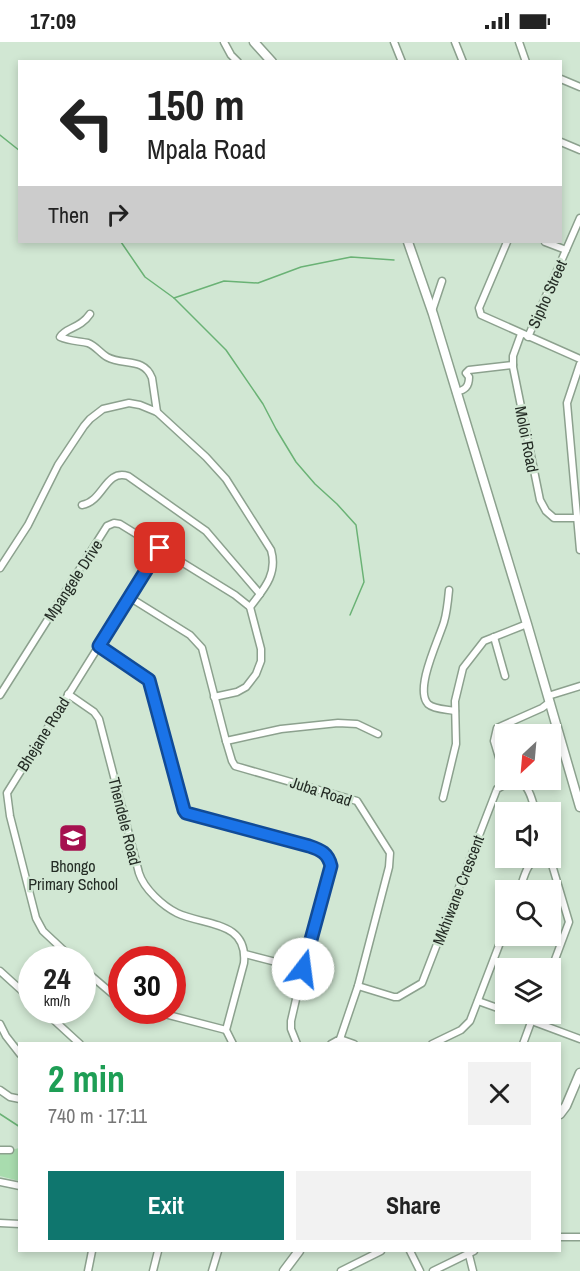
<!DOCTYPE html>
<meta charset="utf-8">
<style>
body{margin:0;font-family:"Archivo Narrow",sans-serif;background:#f2f2f2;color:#222;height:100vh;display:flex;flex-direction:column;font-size:22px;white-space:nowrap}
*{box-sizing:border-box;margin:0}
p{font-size:20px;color:#767676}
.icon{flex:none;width:33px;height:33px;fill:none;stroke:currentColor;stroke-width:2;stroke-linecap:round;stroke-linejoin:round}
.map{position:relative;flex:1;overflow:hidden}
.drawer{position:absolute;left:18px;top:1000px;width:543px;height:210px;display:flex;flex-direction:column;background:#fff;border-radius:0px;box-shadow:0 3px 9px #0003}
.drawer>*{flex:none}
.guide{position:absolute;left:18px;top:18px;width:544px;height:183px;border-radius:0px;box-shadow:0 3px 9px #0003;background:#fff;color:#222;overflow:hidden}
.needle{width:39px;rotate:206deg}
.tools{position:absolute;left:495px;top:682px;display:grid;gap:12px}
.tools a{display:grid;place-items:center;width:66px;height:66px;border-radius:0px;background:#fff;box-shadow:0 3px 9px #0003;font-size:30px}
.speed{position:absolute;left:18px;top:904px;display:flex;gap:12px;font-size:30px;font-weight:700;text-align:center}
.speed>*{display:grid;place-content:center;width:78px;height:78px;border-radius:50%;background:#fff;box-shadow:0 3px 9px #0003;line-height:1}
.speed small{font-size:15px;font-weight:400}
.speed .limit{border:9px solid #d22;background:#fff;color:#111}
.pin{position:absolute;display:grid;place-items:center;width:51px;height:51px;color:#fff;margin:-26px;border-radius:12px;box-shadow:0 3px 9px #0006}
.me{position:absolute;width:66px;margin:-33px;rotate:15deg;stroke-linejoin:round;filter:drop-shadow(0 0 4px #0008)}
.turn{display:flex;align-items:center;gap:21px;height:126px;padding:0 30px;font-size:27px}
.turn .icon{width:78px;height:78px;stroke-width:2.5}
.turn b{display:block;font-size:42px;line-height:51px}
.then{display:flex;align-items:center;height:57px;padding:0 30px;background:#0003;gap:12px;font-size:22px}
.round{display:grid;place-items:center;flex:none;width:63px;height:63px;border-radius:0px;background:#f2f2f2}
.summary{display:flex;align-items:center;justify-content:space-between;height:102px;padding:0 30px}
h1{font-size:36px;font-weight:700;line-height:45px;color:#1e9e55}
.cta{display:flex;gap:12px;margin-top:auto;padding:12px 30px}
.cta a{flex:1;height:69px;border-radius:0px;background:#0f766e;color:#fff;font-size:24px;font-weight:700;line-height:69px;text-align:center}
.cta a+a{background:#f2f2f2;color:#222}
.status{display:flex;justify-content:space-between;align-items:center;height:42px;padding:0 30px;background:#fff;direction:ltr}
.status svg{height:16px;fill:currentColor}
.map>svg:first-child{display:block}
.grass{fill:#a8dcae}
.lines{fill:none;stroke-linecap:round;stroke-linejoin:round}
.stream{stroke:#6ab275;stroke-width:1.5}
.street-casing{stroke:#8ca18e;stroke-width:9}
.secondary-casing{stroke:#8ca18e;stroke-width:11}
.street{stroke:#fff;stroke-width:6}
.secondary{stroke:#fff;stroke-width:8}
.route-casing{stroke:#114b97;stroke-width:15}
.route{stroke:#1a73e8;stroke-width:10}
.labels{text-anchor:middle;stroke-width:5;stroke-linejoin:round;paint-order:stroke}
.street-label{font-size:16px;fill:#242c25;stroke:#d1e7d3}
.poi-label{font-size:16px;fill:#242c25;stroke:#d1e7d3}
</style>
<div class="status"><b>17:09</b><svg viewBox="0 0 49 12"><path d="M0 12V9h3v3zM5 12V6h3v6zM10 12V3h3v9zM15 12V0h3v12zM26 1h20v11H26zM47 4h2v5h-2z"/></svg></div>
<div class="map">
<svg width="580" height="1229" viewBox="0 0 580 1229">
<rect width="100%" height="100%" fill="#d1e7d3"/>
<polygon class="grass" points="19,1106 19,1139 0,1134 0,1111"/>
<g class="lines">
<g class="stream">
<polyline points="0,93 20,109"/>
<polyline points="121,200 145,235 174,256 226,308 263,362 276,387 296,420 315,442 337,462 356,483 364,540 350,573"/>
<polyline points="174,256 224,239 258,241 301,225 351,215 394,218"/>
<polyline points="0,1072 20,1085"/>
</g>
<g class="street-casing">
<g id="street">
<polyline points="224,0 231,13 238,20"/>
<polyline points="394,0 402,20"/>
<polyline points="455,0 463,20"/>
<polyline points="519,0 526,20"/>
<polyline points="561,37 580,45"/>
<polyline points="561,100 580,108"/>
<polyline points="507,200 479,266 481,273 580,317"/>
<polyline points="545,200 566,208"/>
<polyline points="432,269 442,239"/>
<path d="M90,272c-10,15 -24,13 -30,23 9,4 19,4 28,6 8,3 12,10 19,14 16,9 37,0 45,21l5,34"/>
<polyline points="521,292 513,314 513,325 540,458 546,469 554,476 577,476"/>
<polyline points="528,295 580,176"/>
<polyline points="580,322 567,361 580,508"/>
<path d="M456,350c9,-2 13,-5 13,-15l-3,-4 3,-3 44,-5"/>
<path d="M82,463c22,-4 23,-36 46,-29l78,55 54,63"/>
<path d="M0,526l28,-43 30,-60 26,-39 6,-7 13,-10 26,-6 11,2 17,7 49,45 20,22 45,71c7,24 -7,39 -21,57"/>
<path d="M449,548c-1,11 -2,22 -5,32 -5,17 -30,67 -16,82 7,6 19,5 27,7"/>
<polyline points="129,555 190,593 202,606 226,699 232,719 235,724 357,759 390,811 389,825 358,944 340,997 331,1002"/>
<polyline points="494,595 505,634"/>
<path d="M99,604l50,34 35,130 2,3 123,33c12,4 19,7 22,20l-28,103 -12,52v8l6,15"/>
<path d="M68,652l26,18 5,7 40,154c5,16 24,33 38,40 27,13 71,7 67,50l-18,67 7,14"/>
<polyline points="0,653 107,484 114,481 120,482 235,553 250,565 261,607 261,619 256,632 246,645 237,650 214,655"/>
<polyline points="548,654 580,644"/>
<polyline points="226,699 281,687 338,681 357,682 378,692"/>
<polyline points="507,742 494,699 497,686 542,666 550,660"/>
<polyline points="443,756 456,702 455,659 463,626 484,599 527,582"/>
<polyline points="550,816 569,880 550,931"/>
<path d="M519,849c5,-12 7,-29 20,-33"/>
<polyline points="245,912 303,927"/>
<polyline points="74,918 43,889 36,876 10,774 7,751 160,506"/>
<polyline points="82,926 122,960"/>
<polyline points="0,929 32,958"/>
<path d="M358,944l36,11h4l24,-14 75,-194c29,-17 32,0 39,24"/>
<polyline points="478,959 506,969"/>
<polyline points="44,969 80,1002"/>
<polyline points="153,969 226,988"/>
<polyline points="513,972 580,997"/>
<polyline points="0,982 6,994 20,1012"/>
<polyline points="340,997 354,1002"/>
<polyline points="432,1002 461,988 470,979 506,885"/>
<polyline points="523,1002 534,972"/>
<polyline points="0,1048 10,1055 20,1057"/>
<polyline points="0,1108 10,1108"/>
<polyline points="0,1140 20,1144"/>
<polyline points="0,1181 20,1182"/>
<polyline points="560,1195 580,1195"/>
<polyline points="410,1209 420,1229"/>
<polyline points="468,1209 473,1229"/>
<polyline points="88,1229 92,1209"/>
<polyline points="153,1229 158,1209"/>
<polyline points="212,1229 218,1209"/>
<polyline points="341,1229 381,1209"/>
<polyline points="433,1229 474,1209"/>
</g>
</g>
<g class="secondary-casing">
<g id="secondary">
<polyline points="254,0 272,20"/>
<polyline points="408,200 433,272 527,582 580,765"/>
<polyline points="560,1072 566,1064 580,1031"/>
<polyline points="284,1229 299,1209"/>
</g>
</g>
<use href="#street" class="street"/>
<use href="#secondary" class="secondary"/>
</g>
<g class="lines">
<g class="route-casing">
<path id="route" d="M160,506l-61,98 50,34 35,130 2,3 123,33c12,4 19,7 22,20l-28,103"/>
</g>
<use href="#route" class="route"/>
</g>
<defs>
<g id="school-square" transform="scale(1.5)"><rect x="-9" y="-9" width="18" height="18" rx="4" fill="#a5114f" stroke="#d1e7d3"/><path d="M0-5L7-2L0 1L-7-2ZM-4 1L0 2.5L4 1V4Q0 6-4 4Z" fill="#fff"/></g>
</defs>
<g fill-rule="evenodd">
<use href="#school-square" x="73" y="796"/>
</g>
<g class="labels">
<g class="street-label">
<text transform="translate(547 252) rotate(-66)" y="6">Sipho Street</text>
<text transform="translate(527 397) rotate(79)" y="6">Moloi Road</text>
<text transform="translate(73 538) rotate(-57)" y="6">Mpangele Drive</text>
<text transform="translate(43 692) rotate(-58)" y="6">Bhejane Road</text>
<text transform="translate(321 749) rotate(18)" y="6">Juba Road</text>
<text transform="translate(125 779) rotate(76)" y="6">Thendele Road</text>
<text transform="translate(458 848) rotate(-69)" y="6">Mkhiwane Crescent</text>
</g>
<g class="poi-label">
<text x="73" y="830">Bhongo<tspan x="73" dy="18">Primary School</tspan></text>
</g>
</g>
</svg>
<div class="tools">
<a><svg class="needle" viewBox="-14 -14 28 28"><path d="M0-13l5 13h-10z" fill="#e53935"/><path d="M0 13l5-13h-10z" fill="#767676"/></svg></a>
<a><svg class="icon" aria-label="sound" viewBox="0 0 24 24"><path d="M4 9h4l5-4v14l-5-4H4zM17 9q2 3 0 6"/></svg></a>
<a><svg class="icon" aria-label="search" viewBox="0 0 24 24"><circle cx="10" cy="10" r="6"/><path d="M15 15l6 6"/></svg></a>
<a><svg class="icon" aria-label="layers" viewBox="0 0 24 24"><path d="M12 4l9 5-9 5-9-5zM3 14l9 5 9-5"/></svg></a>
</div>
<div class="speed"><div>24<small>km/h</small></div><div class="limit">30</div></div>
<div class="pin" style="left:160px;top:506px;background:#d93025"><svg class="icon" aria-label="arrive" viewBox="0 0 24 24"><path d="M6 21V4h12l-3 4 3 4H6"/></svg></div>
<svg class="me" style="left:303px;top:927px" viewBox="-20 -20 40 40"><circle r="19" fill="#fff"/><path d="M0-13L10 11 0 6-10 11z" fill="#1a73e8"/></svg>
<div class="guide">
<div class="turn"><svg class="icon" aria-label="left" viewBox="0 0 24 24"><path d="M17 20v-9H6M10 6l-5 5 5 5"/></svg><div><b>150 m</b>Mpala Road</div></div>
<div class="then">Then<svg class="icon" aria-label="right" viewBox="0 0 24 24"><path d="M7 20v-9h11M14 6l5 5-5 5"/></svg></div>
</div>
<section class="drawer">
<div class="summary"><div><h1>2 min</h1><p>740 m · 17:11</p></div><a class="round"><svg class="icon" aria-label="close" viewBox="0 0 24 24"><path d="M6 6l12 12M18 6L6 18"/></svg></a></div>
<div class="cta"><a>Exit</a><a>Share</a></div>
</section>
</div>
